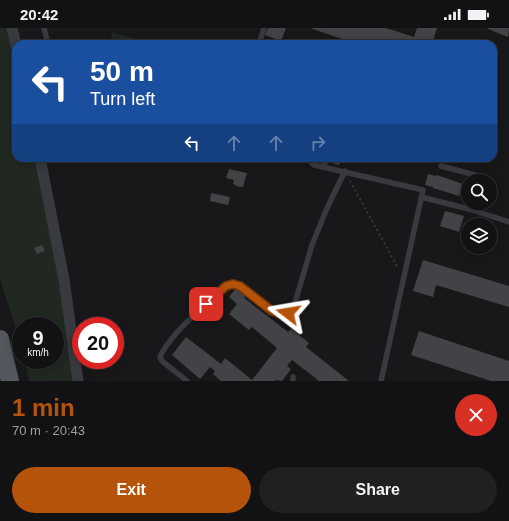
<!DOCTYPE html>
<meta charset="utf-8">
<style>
body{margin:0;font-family:Helvetica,sans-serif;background:#1f2022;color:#f1f3f6;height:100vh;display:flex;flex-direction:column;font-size:15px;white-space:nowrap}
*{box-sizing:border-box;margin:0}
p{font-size:13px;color:#9c9ea0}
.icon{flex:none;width:22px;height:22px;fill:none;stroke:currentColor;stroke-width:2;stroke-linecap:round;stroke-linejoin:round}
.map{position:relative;height:353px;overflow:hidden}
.panel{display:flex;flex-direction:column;background:#121214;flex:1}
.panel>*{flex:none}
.guide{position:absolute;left:12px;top:12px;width:485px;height:122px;border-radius:12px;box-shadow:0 2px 10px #0003,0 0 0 1px #313234;background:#1a4fa0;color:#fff;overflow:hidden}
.tools{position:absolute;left:461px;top:146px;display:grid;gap:8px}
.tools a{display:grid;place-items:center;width:36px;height:36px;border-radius:50%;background:#121214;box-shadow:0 2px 10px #0003,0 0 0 1px #313234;font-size:20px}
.speed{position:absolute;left:12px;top:289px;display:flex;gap:8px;font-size:20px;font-weight:700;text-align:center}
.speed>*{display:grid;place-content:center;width:52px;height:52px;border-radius:50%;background:#121214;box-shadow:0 2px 10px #0003,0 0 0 1px #313234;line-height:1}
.speed small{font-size:10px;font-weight:400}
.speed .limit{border:6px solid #d22;background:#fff;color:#111}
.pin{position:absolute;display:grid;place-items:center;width:34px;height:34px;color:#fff;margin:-17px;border-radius:8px;box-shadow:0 2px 6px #0006}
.me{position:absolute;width:44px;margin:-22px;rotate:284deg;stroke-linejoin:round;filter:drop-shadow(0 0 3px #0008)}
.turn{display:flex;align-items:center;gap:14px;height:84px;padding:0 12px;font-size:18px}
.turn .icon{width:52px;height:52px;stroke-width:2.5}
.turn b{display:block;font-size:28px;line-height:34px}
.lanes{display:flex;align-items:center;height:38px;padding:0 12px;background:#0003;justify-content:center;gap:20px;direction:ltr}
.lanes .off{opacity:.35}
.round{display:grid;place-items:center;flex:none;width:42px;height:42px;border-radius:21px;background:#1f2022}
.overview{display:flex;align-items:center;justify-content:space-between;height:68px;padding:0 12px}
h1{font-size:24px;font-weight:700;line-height:30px;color:#b45309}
.action{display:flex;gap:8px;margin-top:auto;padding:8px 12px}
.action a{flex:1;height:46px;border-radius:24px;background:#b45309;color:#fff;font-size:16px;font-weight:700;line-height:46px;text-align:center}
.action a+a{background:#1f2022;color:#f1f3f6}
.status{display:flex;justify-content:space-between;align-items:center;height:28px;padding:0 20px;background:#121214;direction:ltr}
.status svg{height:11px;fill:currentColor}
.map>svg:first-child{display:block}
.green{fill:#202821}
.building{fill:#424347}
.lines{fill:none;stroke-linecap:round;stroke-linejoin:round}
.path{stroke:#3f4146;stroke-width:1.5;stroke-dasharray:2 3;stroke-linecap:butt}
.service{stroke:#393a3f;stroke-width:5.5}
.minor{stroke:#393a3f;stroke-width:11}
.primary{stroke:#55575e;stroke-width:18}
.route-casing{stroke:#753606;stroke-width:10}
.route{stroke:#b45309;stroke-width:7}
</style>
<div class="status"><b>20:42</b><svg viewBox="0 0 49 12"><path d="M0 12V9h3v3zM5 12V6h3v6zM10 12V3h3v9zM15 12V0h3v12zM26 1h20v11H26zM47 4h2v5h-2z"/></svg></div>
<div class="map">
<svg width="509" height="353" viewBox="0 0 509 353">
<rect width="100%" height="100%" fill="#18181a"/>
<g class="green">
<polygon points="0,0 17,0 16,16 16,130 45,130 70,252 82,353 29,353 24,332 55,332 55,298 21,298 21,320 17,304 0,251"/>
<polygon points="113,4 150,16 109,16"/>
</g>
<g class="building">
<polygon points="268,0 286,0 281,13 265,7"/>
<polygon points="310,0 386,0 414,9 417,0 437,0 432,16 357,16"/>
<polygon points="488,0 509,0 508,9 488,1"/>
<polygon points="316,130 345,130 344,132 341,131 339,137 329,134 326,137 317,134"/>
<polygon points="385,130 401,130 399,135"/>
<polygon points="229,141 247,145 243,159 236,158 236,157 233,156 234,152 226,150"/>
<polygon points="428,146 436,148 437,147 463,156 465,155 463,163 461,162 459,168 433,160 433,159 425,157"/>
<polygon points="211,165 230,169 228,177 210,173"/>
<polygon points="445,183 464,188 459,204 440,198"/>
<polygon points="42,217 45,223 37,226 34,220"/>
<polygon points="423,232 509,258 509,279 436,257 433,269 413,263"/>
<polygon points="236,260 245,268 244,270 288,304 291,301 309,315 306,319 349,353 317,353 318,352 292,332 287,338 291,341 282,353 276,352 275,353 221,353 213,346 215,343 210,339 200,351 172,327 186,309 221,336 225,330 252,352 277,320 252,299 249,302 229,286 237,276 229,269"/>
<polygon points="419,303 509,333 509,353 491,353 411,327"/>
</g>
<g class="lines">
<polyline class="path" points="350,153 398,240"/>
<g class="service">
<polyline points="44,0 48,16"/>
<polyline points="259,16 264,0"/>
<polyline points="307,130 314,137 423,162 381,353"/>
<polyline points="441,138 479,148 477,153"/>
<polyline points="421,169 469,181 509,194"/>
<polyline points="469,181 471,175"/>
<path d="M187,353l-25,-20 -2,-4c10,-23 47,-54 66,-71l7,-2 7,2 33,25 11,4 10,-9 18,-61 15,-37 18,-37"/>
<polyline points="293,353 293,349"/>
</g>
<g class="minor">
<polyline points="12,0 16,17"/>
<polyline points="40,130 64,252 78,353"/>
</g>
<polyline class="primary" points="0,311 10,353"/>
</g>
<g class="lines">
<g class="route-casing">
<polyline id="route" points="206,276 226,258 233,256 240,258 272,283 284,287 288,285"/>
</g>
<use href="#route" class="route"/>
</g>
</svg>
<div class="tools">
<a><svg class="icon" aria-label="search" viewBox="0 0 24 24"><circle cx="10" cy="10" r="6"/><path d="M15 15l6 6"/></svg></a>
<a><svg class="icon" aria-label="layers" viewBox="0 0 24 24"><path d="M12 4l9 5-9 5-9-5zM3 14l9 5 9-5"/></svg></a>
</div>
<div class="speed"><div>9<small>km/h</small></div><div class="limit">20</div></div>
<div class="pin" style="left:206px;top:276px;background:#d93025"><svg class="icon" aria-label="arrive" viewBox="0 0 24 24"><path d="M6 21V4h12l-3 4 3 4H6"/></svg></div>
<svg class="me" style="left:288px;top:285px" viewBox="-20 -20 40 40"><path d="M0-17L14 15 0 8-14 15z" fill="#b45309" stroke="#fff" stroke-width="4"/></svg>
<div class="guide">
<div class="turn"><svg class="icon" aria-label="left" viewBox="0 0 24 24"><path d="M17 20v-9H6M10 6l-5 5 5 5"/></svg><div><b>50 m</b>Turn left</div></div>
<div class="lanes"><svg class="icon" aria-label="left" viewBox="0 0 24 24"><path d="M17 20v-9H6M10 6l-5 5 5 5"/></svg><svg class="icon off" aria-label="ahead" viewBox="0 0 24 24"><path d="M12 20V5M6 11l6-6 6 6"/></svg><svg class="icon off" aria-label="ahead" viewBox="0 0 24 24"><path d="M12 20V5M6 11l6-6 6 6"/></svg><svg class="icon off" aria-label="right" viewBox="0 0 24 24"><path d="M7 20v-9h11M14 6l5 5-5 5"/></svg></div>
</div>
</div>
<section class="panel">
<div class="overview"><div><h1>1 min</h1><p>70 m · 20:43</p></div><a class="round" style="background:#d93025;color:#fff"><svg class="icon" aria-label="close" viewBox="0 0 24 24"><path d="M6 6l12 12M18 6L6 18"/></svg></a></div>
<div class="action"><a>Exit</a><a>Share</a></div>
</section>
